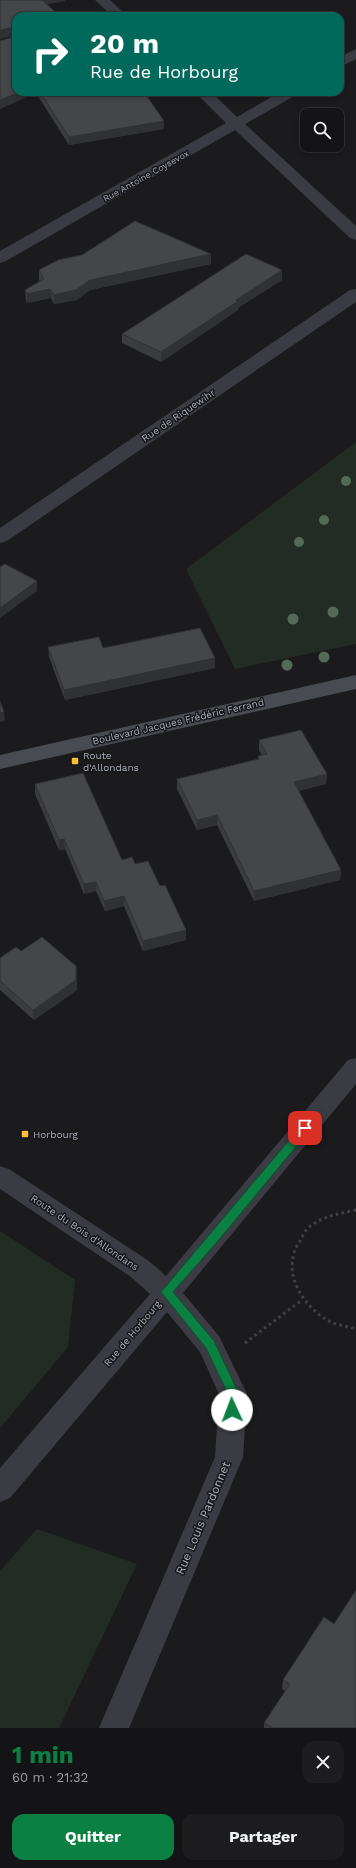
<!DOCTYPE html>
<html lang="fr">
<meta charset="utf-8">
<style>
body{margin:0;font-family:"Work Sans",sans-serif;background:#1d1d1f;color:#f1f3f6;height:100vh;display:flex;flex-direction:column;font-size:15px;white-space:nowrap}
*{box-sizing:border-box;margin:0}
p{font-size:13px;color:#9d9ea1}
.icon{flex:none;width:22px;height:22px;fill:none;stroke:currentColor;stroke-width:2;stroke-linecap:round;stroke-linejoin:round}
.map{position:relative;height:1728px;overflow:hidden}
.panel{display:flex;flex-direction:column;background:#141416;flex:1}
.panel>*{flex:none}
.hud{position:absolute;left:12px;top:12px;width:332px;height:84px;border-radius:12px;box-shadow:0 2px 6px #0003,0 0 0 1px #333335;background:#00695c;color:#fff;overflow:hidden}
.buttons{position:absolute;left:300px;top:108px;display:grid;gap:8px}
.buttons a{display:grid;place-items:center;width:44px;height:44px;border-radius:8px;background:#141416;box-shadow:0 2px 6px #0003,0 0 0 1px #333335;font-size:20px}
.pin{position:absolute;display:grid;place-items:center;width:34px;height:34px;color:#fff;margin:-17px;border-radius:8px;box-shadow:0 2px 6px #0006}
.me{position:absolute;width:44px;margin:-22px;rotate:358deg;stroke-linejoin:round;filter:drop-shadow(0 0 3px #0008)}
.turn{display:flex;align-items:center;gap:14px;height:84px;padding:0 12px;font-size:18px}
.turn .icon{width:52px;height:52px;stroke-width:2.5}
.turn b{display:block;font-size:28px;line-height:34px}
.round{display:grid;place-items:center;flex:none;width:42px;height:42px;border-radius:12px;background:#1d1d1f}
.overview{display:flex;align-items:center;justify-content:space-between;height:68px;padding:0 12px}
h1{font-size:24px;font-weight:700;line-height:30px;color:#0b8043}
.button{display:flex;gap:8px;margin-top:auto;padding:8px 12px}
.button a{flex:1;height:46px;border-radius:12px;background:#0b8043;color:#fff;font-size:16px;font-weight:700;line-height:46px;text-align:center}
.button a+a{background:#1d1d1f;color:#f1f3f6}
.map>svg:first-child{display:block}
.green{fill:#222c24}
.lines{fill:none;stroke-linecap:round;stroke-linejoin:round}
.path{stroke:#41434a;stroke-width:3;stroke-dasharray:2.5 3.5;stroke-linecap:butt}
.street{fill:#3b3c43;fill-rule:evenodd}
.secondary{fill:#494b53;fill-rule:evenodd}
.tree{fill:#546957}
.wall{fill:#3b3c40}
.shaded-wall{fill:#303134}
.building{fill:#45464a;stroke:#303134}
.route{fill:#0b8043;stroke:#07532c}
.poi-dot{fill:#fdbe33;stroke:#161618;stroke-width:1.5}
.labels{text-anchor:middle;stroke-width:3;stroke-linejoin:round;paint-order:stroke}
.far-street-label{font-size:9px;fill:#adb1bd;stroke:#161618}
.street-label{font-size:10px;fill:#adb1bd;stroke:#161618}
.poi-label{font-size:10px;fill:#adb1bd;stroke:#161618;text-anchor:start}
.near-street-label{font-size:12px;fill:#adb1bd;stroke:#161618}
</style>
<div class="map">
<svg width="356" height="1728" viewBox="0 0 356 1728">
<rect width="100%" height="100%" fill="#1b1b1d"/>
<g class="green">
<polygon points="356,442 356,644 235,669 186,569"/>
<polygon points="0,1231 75,1280 68,1347 0,1428"/>
<polygon points="37,1529 137,1564 59,1728 0,1728 0,1571"/>
</g>
<g class="lines">
<g class="path">
<path d="M356,1210c-18,4 -34,6 -48,18 -3,3 -6,9 -8,13 -20,29 1,63 27,79 8,5 20,6 29,9"/>
<polyline points="245,1343 302,1300"/>
</g>
<g class="street">
<polygon points="95,0 110,0 127,16 112,16"/>
<polygon points="356,49 356,59 340,67 340,57"/>
<polygon points="195,92 211,92 237,117 280,92 298,92 296,95 245,124 356,226 356,240 350,238 235,130 6,261 0,263 0,251 226,123"/>
<polygon points="356,289 356,302 7,541 0,543 0,528 350,290"/>
<polygon points="356,1058 356,1084 183,1293 219,1336 247,1394 243,1457 129,1728 99,1728 215,1457 219,1394 200,1352 167,1312 10,1498 0,1502 0,1468 150,1294 131,1277 0,1189 0,1166 9,1169 149,1261 166,1276 348,1060"/>
</g>
<polygon class="secondary" points="356,675 356,689 0,769 0,755"/>
</g>
<g class="tree">
<circle cx="346" cy="481" r="5"/>
<circle cx="324" cy="520" r="5"/>
<circle cx="299" cy="542" r="5"/>
<circle cx="333" cy="612" r="5.5"/>
<circle cx="293" cy="619" r="5.5"/>
<circle cx="324" cy="657" r="5.5"/>
<circle cx="287" cy="665" r="5.5"/>
</g>
<g class="wall">
<polygon points="16,92 144,92 164,121 164,129 69,145 36,93"/>
<polygon points="211,264 90,290 77,300 54,304 51,298 27,303 26,300 25,290 40,281 39,280 39,270"/>
<polygon points="282,270 282,280 238,308 238,310 161,362 122,343 122,334"/>
<polygon points="48,647 103,648 215,668 65,700 49,657"/>
<polygon points="259,740 327,774 326,784 298,791 341,870 340,880 254,901 217,825 197,830 177,789 177,779 258,759 258,756 262,755 259,750"/>
<polygon points="35,784 122,860 135,864 160,886 186,930 186,940 143,951 124,906 105,911 96,891 84,894 65,849 59,850 35,794"/>
<polygon points="21,951 76,966 77,990 34,1020 0,990 0,958"/>
<polygon points="334,1624 356,1728 264,1728 264,1723 285,1691 282,1689 283,1680"/>
</g>
<g class="shaded-wall">
<polygon points="39,0 65,0 65,1 39,6"/>
<polygon points="16,27 16,35 0,39 0,30"/>
<polygon points="20,92 36,92 36,93 0,109 0,100"/>
<polygon points="164,121 164,129 69,145 69,137"/>
<polygon points="211,254 211,264 90,290 77,300 54,304 54,295 90,280"/>
<polygon points="282,270 282,280 238,308 238,310 161,362 161,352 236,300"/>
<polygon points="50,289 51,298 27,303 27,294"/>
<polygon points="37,581 37,591 0,618 0,608"/>
<polygon points="215,658 215,668 65,700 64,690"/>
<polygon points="4,712 5,721 0,722 0,713"/>
<polygon points="327,774 326,784 293,792 294,782"/>
<polygon points="217,815 217,825 197,830 197,820"/>
<polygon points="64,839 65,849 59,850 59,840"/>
<polygon points="341,870 340,880 254,901 254,891"/>
<polygon points="96,882 96,891 84,894 84,884"/>
<polygon points="124,896 124,906 105,911 104,901"/>
<polygon points="186,930 186,940 143,951 143,941"/>
<polygon points="76,966 77,990 34,1020 33,1010"/>
</g>
<g class="building">
<polygon points="0,0 42,0 60,16 16,16 16,27 0,30"/>
<polygon points="16,36 16,92 20,92 0,100 0,41"/>
<polygon points="40,92 144,92 164,121 69,137"/>
<polygon points="135,221 211,254 90,280 76,290 54,295 50,289 27,294 25,290 44,279 39,270 58,260 82,255"/>
<polygon points="246,254 282,270 236,300 238,301 161,352 122,334"/>
<polygon points="5,564 37,581 0,608 0,567"/>
<polygon points="200,628 215,658 64,690 48,647 99,637 103,648"/>
<polygon points="0,701 4,712 0,713"/>
<polygon points="301,730 327,774 294,782 341,870 254,891 217,815 197,820 177,779 259,759 258,756 267,754 259,740"/>
<polygon points="83,773 122,860 132,857 135,864 148,861 160,886 165,885 186,930 143,941 124,896 104,901 96,882 84,884 64,839 59,840 35,784"/>
<polygon points="42,937 76,966 76,980 33,1010 0,981 0,958 16,947 21,951"/>
<polygon points="356,1590 356,1728 273,1728 264,1723 290,1684 283,1680 324,1617 334,1624"/>
</g>
<polygon class="route" points="305,1124 309,1125 310,1128 309,1131 217,1242 173,1292 214,1341 239,1394 236,1413 232,1415 228,1413 226,1410 228,1394 206,1348 161,1292 302,1125"/>
<g class="poi-dot">
<rect x="71" y="757" width="8" height="8" rx="2"/>
<rect x="21" y="1130" width="8" height="8" rx="2"/>
</g>
<g class="labels">
<g class="far-street-label">
<text transform="translate(146 176) rotate(-29)" y="3">Rue Antoine Coysevox</text>
</g>
<g class="street-label">
<text transform="translate(178 415) rotate(-34)" y="4">Rue de Riquewihr</text>
<text transform="translate(178 721) rotate(-13)" y="4">Boulevard Jacques Frédéric Ferrand</text>
<text transform="translate(85 1232) rotate(34)" y="4">Route du Bois d'Allondans</text>
<text transform="translate(132 1333) rotate(-50)" y="4">Rue de Horbourg</text>
</g>
<g class="poi-label">
<text x="83" y="759">Route<tspan x="83" dy="12">d'Allondans</tspan></text>
<text x="33" y="1138">Horbourg</text>
</g>
<g class="near-street-label">
<text transform="translate(203 1518) rotate(-67)" y="4">Rue Louis Pardonnet</text>
</g>
</g>
</svg>
<div class="buttons">
<a><svg class="icon" aria-label="search" viewBox="0 0 24 24"><circle cx="10" cy="10" r="6"/><path d="M15 15l6 6"/></svg></a>
</div>
<div class="pin" style="left:305px;top:1128px;background:#d93025"><svg class="icon" aria-label="arrive" viewBox="0 0 24 24"><path d="M6 21V4h12l-3 4 3 4H6"/></svg></div>
<svg class="me" style="left:232px;top:1410px" viewBox="-20 -20 40 40"><circle r="19" fill="#fff"/><path d="M0-13L10 11 0 6-10 11z" fill="#0b8043"/></svg>
<div class="hud">
<div class="turn"><svg class="icon" aria-label="right" viewBox="0 0 24 24"><path d="M7 20v-9h11M14 6l5 5-5 5"/></svg><div><b>20 m</b>Rue de Horbourg</div></div>
</div>
</div>
<section class="panel">
<div class="overview"><div><h1>1 min</h1><p>60 m · 21:32</p></div><a class="round"><svg class="icon" aria-label="close" viewBox="0 0 24 24"><path d="M6 6l12 12M18 6L6 18"/></svg></a></div>
<div class="button"><a>Quitter</a><a>Partager</a></div>
</section>
